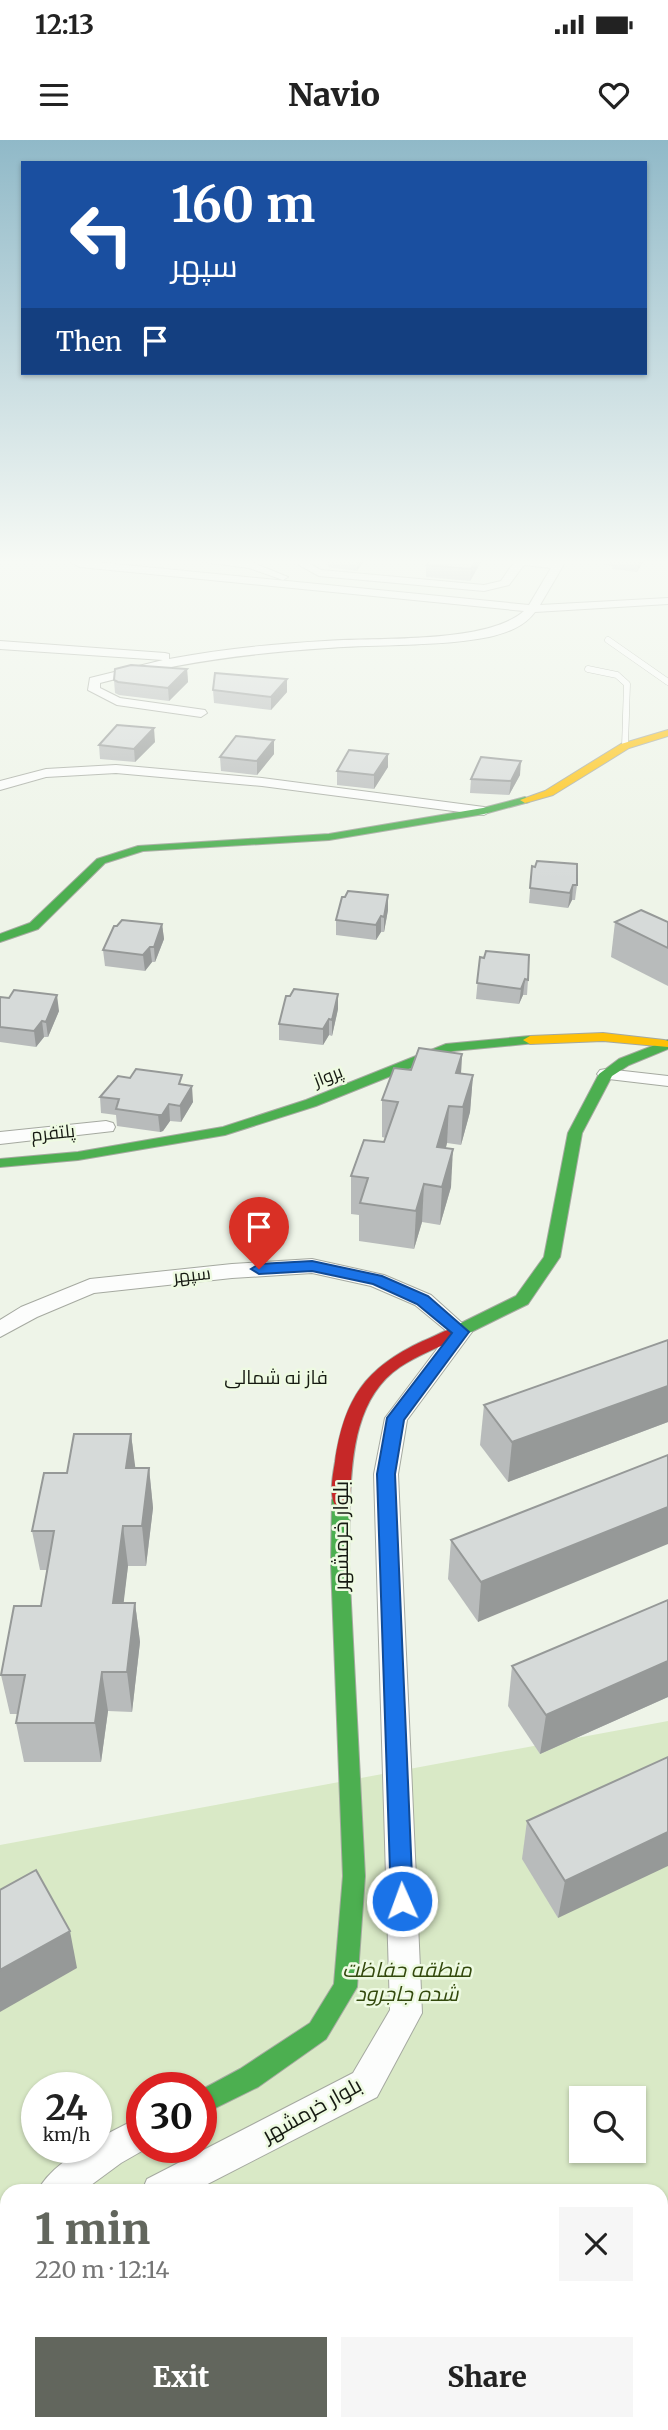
<!DOCTYPE html>
<meta charset="utf-8">
<style>
body{margin:0;font-family:Merriweather,Cairo,serif;background:#f6f6f6;color:#222;height:100vh;display:flex;flex-direction:column;font-size:26px;white-space:nowrap}
*{box-sizing:border-box;margin:0}
p{font-size:23px;color:#767676}
.icon{flex:none;width:38px;height:38px;fill:none;stroke:currentColor;stroke-width:2;stroke-linecap:round;stroke-linejoin:round}
.map{position:relative;flex:1;overflow:hidden}
.details{position:absolute;left:0px;top:2044px;width:668px;height:247px;display:flex;flex-direction:column;background:#fff;border-radius:21px 21px 0 0;box-shadow:0 2px 5px #0004}
.details>*{flex:none}
.hud{position:absolute;left:21px;top:21px;width:626px;height:214px;border-radius:0px;box-shadow:0 2px 5px #0004;background:#1a4fa0;color:#fff;overflow:hidden}
.controls{position:absolute;left:569px;top:1946px;display:grid;gap:14px}
.controls a{display:grid;place-items:center;width:77px;height:77px;border-radius:0px;background:#fff;box-shadow:0 2px 5px #0004;font-size:35px}
.speed{position:absolute;left:21px;top:1932px;display:flex;gap:14px;font-size:35px;font-weight:700;text-align:center}
.speed>*{display:grid;place-content:center;width:91px;height:91px;border-radius:50%;background:#fff;box-shadow:0 2px 5px #0004;line-height:1}
.speed small{font-size:18px;font-weight:400}
.speed .limit{border:10px solid #d22;background:#fff;color:#111}
.pin{position:absolute;display:grid;place-items:center;width:60px;height:60px;color:#fff;margin:-72px -30px;border-radius:50% 50% 50% 0;rotate:-45deg;box-shadow:0 0 7px #0007}
.pin .icon{rotate:45deg}
.me{position:absolute;width:77px;margin:-38px;rotate:358deg;stroke-linejoin:round;filter:drop-shadow(0 0 5px #0008)}
.turn{display:flex;align-items:center;gap:24px;height:147px;padding:0 35px;font-size:32px}
.turn .icon{width:91px;height:91px;stroke-width:2.5}
.turn b{display:block;font-size:49px;line-height:60px}
.then{display:flex;align-items:center;height:66px;padding:0 35px;background:#0003;gap:14px;font-size:26px}
.round{display:grid;place-items:center;flex:none;width:74px;height:74px;border-radius:0px;background:#f6f6f6}
.headline{display:flex;align-items:center;justify-content:space-between;height:119px;padding:0 35px}
h1{font-size:42px;font-weight:800;line-height:52px;color:#62665d}
.action{display:flex;gap:14px;margin-top:auto;padding:14px 35px}
.action a{flex:1;height:80px;border-radius:0px;background:#62665d;color:#fff;font-size:28px;font-weight:800;line-height:80px;text-align:center}
.action a+a{background:#f6f6f6;color:#222}
.status{display:flex;justify-content:space-between;align-items:center;height:49px;padding:0 35px;background:#fff;direction:ltr}
.status svg{height:19px;fill:currentColor}
header{display:flex;justify-content:space-between;align-items:center;height:91px;padding:0 35px;background:#fff;font-size:32px;font-weight:800}
.map>svg:first-child{display:block}
.green{fill:#d9e9c6;fill-rule:evenodd}
.lines{fill:none;stroke-linecap:round;stroke-linejoin:round}
.lane-casing{stroke:#a5a9a0;stroke-width:7}
.street-casing{stroke:#a5a9a0;stroke-width:2}
.fast-casing{stroke:#a5a9a0;stroke-width:2}
.slow-casing{stroke:#a5a9a0;stroke-width:2}
.jam-casing{stroke:#a5a9a0;stroke-width:2}
.lane{stroke:#fcfdfc;stroke-width:6}
.street{fill:#fcfdfc;fill-rule:evenodd}
.fast{fill:#4caf50;fill-rule:evenodd}
.slow{fill:#ffc107;fill-rule:evenodd}
.jam{fill:#c62828;fill-rule:evenodd}
.wall{fill:#b8bbbb}
.shaded-wall{fill:#969998}
.building{fill:#d6dad9;stroke:#969998;stroke-width:2}
.route{fill:#1a73e8;stroke:#114b97;stroke-width:2}
.labels{text-anchor:middle;stroke-width:5;stroke-linejoin:round;paint-order:stroke}
.street-label{font-size:18px;fill:#161a12;stroke:#eefae2}
.neighbourhood-label{font-size:19px;fill:#161a12;stroke:#eefae2}
.near-street-label{font-size:21px;fill:#161a12;stroke:#eefae2}
.near-park-label{font-size:21px;font-style:italic;fill:#33490d;stroke:#eefae2}
</style>
<div class="status"><b>12:13</b><svg viewBox="0 0 49 12"><path d="M0 12V9h3v3zM5 12V6h3v6zM10 12V3h3v9zM15 12V0h3v12zM26 1h20v11H26zM47 4h2v5h-2z"/></svg></div>
<header><svg class="icon" aria-label="menu" viewBox="0 0 24 24"><path d="M4 6h16M4 12h16M4 18h16"/></svg>Navio<svg class="icon" aria-label="heart" viewBox="0 0 24 24"><path d="M12 20l-8-8c-3-5 5-10 8-4 3-6 11-1 8 4z"/></svg></header>
<div class="map">
<svg width="668" height="2290" viewBox="0 0 668 2290">
<rect width="100%" height="100%" fill="#eef4e8"/>
<path class="green" d="M668,1581v709h-668v-585zM37,1948h59v59h-59zM142,1948h59v59h-59zM581,1958h53v53h-53zM7,2051h655v233h-655z"/>
<g class="lines">
<g class="lane-casing">
<g id="lane">
<polyline points="608,500 668,542"/>
<polyline points="588,529 617,535 627,544 625,606"/>
</g>
</g>
<g class="street-casing">
<g id="street">
<path d="M65,419l464,46 22,-37 -27,-3 -15,20 -25,6 -165,-15 -20,-11 3,-6h10l-2,5 11,6 163,15 17,-4 13,-19 5,-2 36,2 2,-3h10l-27,46 128,-7v6l-133,8c-11,15 -29,21 -46,25 -52,10 -108,7 -161,11 -77,5 -153,15 -228,35v5l20,10 85,12 2,3 -6,4 -84,-12 -29,-15 2,-12 73,-18 -163,-11v-8l165,12 4,1v5c52,-10 104,-15 156,-18 51,-4 162,3 199,-30l-444,-44z"/>
<polygon points="198,419 251,422 288,437 283,440 249,428 203,422"/>
<polygon points="116,625 262,638 484,667 491,671 484,675 262,646 116,633 46,637 0,650 0,641 46,629"/>
<polygon points="606,929 668,936 668,946 600,938 597,934 600,930"/>
<polygon points="106,981 113,983 115,987 113,991 0,1004 0,992"/>
<polygon points="312,1119 384,1135 431,1155 472,1192 407,1280 398,1334 422,1873 377,1957 194,2051 142,2051 147,2039 353,1933 390,1870 374,1334 385,1278 449,1193 415,1165 371,1146 312,1133 232,1138 94,1153 37,1177 0,1197 0,1180 21,1167 90,1139 232,1124"/>
<path d="M142,1976v31h7l-28,16 -38,28h-45c7,-17 40,-44 58,-44l1,-8z"/>
<polygon points="7,2071 7,2107 0,2110 0,2074"/>
<polygon points="7,2157 7,2196 0,2199 0,2160"/>
</g>
</g>
<g class="fast-casing">
<g id="fast">
<polygon points="525,657 530,660 529,662 484,674 329,700 143,711 105,723 38,789 0,802 0,794 30,783 97,719 138,706 329,694 483,668"/>
<polygon points="530,896 535,897 535,903 453,911 316,966 225,995 78,1020 0,1027 0,1019 78,1012 223,987 306,960 446,904"/>
<polygon points="668,900 668,909 629,925 612,936 582,993 560,1117 528,1164 459,1198 447,1198 445,1194 447,1190 516,1156 544,1117 568,993 599,934 619,919"/>
<polygon points="341,1353 347,1355 350,1360 349,1424 365,1736 357,1847 326,1899 258,1947 201,1975 201,1950 240,1929 310,1883 334,1844 343,1736 331,1424 332,1360 335,1355"/>
</g>
</g>
<g class="slow-casing">
<g id="slow">
<polygon points="668,590 668,596 629,608 553,655 525,663 520,660 545,651 621,604"/>
<polygon points="603,893 664,900 668,901 668,907 603,901 530,904 523,900 530,896"/>
</g>
</g>
<g class="jam-casing">
<path id="jam" d="M453,1188l8,6 -2,4c-20,9 -41,17 -59,29 -43,29 -48,85 -50,133l-3,5 -6,2 -6,-2c-6,-11 -2,-31 0,-43 9,-63 30,-94 88,-121 10,-4 20,-10 30,-13z"/>
</g>
<use href="#lane" class="lane"/>
<use href="#street" class="street"/>
<use href="#fast" class="fast"/>
<use href="#slow" class="slow"/>
<use href="#jam" class="jam"/>
</g>
<g class="wall">
<polygon points="328,419 365,419 357,431 328,427"/>
<polygon points="607,419 645,419 637,432 612,429 613,426 606,425"/>
<polygon points="482,420 470,441 426,437 426,425"/>
<polygon points="187,529 188,542 169,561 119,555 115,553 114,540"/>
<polygon points="213,550 287,552 271,570 214,563"/>
<polygon points="155,602 135,622 100,619 99,605"/>
<polygon points="274,614 257,635 221,631 220,617"/>
<polygon points="388,614 388,627 374,649 337,645 337,631"/>
<polygon points="520,635 509,655 470,653 471,639"/>
<polygon points="532,726 577,745 575,760 572,760 568,768 529,763"/>
<polygon points="388,770 384,792 381,792 376,800 336,795 336,780"/>
<polygon points="615,782 668,782 668,846 611,817"/>
<polygon points="162,784 164,799 155,822 152,822 145,831 105,826 103,810"/>
<polygon points="480,817 528,840 527,855 523,855 519,864 476,859"/>
<polygon points="338,854 338,869 332,896 329,895 323,905 279,900 279,884 290,856"/>
<polygon points="0,857 59,871 48,897 44,897 36,907 0,902"/>
<polygon points="462,914 461,934 473,935 470,972 461,1005 447,1003 446,1008 451,1047 440,1085 422,1082 414,1109 359,1101 359,1075 351,1074 351,1036 384,1002 386,998 382,997 382,960 411,930"/>
<polygon points="183,944 193,962 181,982 170,981 163,991 160,992 117,986 116,975 101,973 100,957"/>
<polygon points="668,1200 668,1282 508,1342 480,1305 484,1265"/>
<polygon points="131,1294 135,1328 149,1328 153,1368 146,1426 128,1426 123,1463 135,1463 140,1502 132,1572 108,1571 101,1622 24,1622 16,1583 18,1574 10,1574 1,1535 41,1466 47,1430 40,1430 32,1391 67,1333"/>
<polygon points="668,1315 478,1482 448,1439 451,1400"/>
<polygon points="668,1460 668,1557 540,1614 508,1566 512,1526"/>
<polygon points="668,1617 558,1778 522,1719 527,1681"/>
</g>
<g class="shaded-wall">
<polygon points="357,419 365,419 357,431"/>
<polygon points="477,419 483,419 470,441 471,429"/>
<polygon points="639,419 645,419 637,432 639,420"/>
<polygon points="187,529 188,542 169,561 168,548"/>
<polygon points="287,539 287,552 271,570 271,557"/>
<polygon points="154,588 155,602 135,622 134,609"/>
<polygon points="274,600 274,614 257,635 257,621"/>
<polygon points="388,614 388,627 374,649 374,635"/>
<polygon points="521,621 520,635 509,655 511,641"/>
<polygon points="573,745 572,760 568,768 570,753"/>
<polygon points="388,755 388,770 384,792 384,777"/>
<polygon points="381,776 381,792 376,800 376,785"/>
<polygon points="162,784 164,799 155,822 154,807"/>
<polygon points="150,807 152,822 145,831 143,815"/>
<polygon points="525,839 523,855 519,864 521,849"/>
<polygon points="338,854 338,869 332,896 332,880"/>
<polygon points="57,855 59,871 48,897 46,882"/>
<polygon points="329,879 329,895 323,905 323,889"/>
<polygon points="42,881 44,897 36,907 34,891"/>
<polygon points="462,914 460,950 456,933"/>
<polygon points="473,935 470,972 461,1005 463,967"/>
<polygon points="192,946 193,962 181,982 180,966"/>
<polygon points="169,964 170,981 163,991 160,992 158,975"/>
<polygon points="449,966 447,1003 435,1045 437,1007"/>
<polygon points="453,1009 451,1047 440,1085 442,1047"/>
<polygon points="424,1044 422,1082 414,1109 416,1071"/>
<polygon points="668,1246 668,1282 508,1342 512,1302"/>
<polygon points="131,1294 136,1333 126,1328"/>
<polygon points="149,1328 153,1368 146,1426 142,1386"/>
<polygon points="668,1367 668,1404 478,1482 481,1442"/>
<polygon points="123,1386 128,1426 119,1502 113,1463"/>
<polygon points="135,1463 140,1502 132,1572 127,1532"/>
<polygon points="668,1521 668,1557 540,1614 546,1575"/>
<polygon points="102,1532 108,1571 101,1622 95,1583"/>
<polygon points="668,1692 668,1726 558,1778 565,1741"/>
<polygon points="70,1791 77,1828 0,1872 0,1830"/>
</g>
<g class="building">
<polygon points="431,419 477,419 471,429 426,425"/>
<polygon points="131,525 187,529 168,548 118,542 114,540 115,529"/>
<polygon points="215,533 287,539 271,557 213,550"/>
<polygon points="117,585 154,588 134,609 99,605"/>
<polygon points="236,596 274,600 257,621 220,617"/>
<polygon points="349,610 388,614 374,635 337,631"/>
<polygon points="481,617 521,621 511,641 471,639"/>
<polygon points="537,721 577,724 577,745 573,745 570,753 530,748 532,726 535,727"/>
<polygon points="348,751 388,755 384,777 381,776 376,785 336,780 342,757 345,757"/>
<polygon points="641,770 668,782 668,808 615,782"/>
<polygon points="122,780 162,784 154,807 150,807 143,815 103,810 114,786 117,786"/>
<polygon points="486,811 529,815 528,840 525,839 521,849 477,843 480,817 484,818"/>
<polygon points="294,849 338,854 332,880 329,879 323,889 279,884 286,856 290,856"/>
<polygon points="14,850 57,855 46,882 42,881 34,891 0,887 0,857 9,858"/>
<polygon points="419,908 462,914 456,933 473,935 463,967 449,966 437,1007 453,1009 442,1047 424,1044 416,1071 360,1063 368,1038 351,1036 364,1000 384,1002 398,962 382,960 394,928 411,930"/>
<polygon points="136,929 182,935 179,944 192,946 180,966 169,964 162,975 158,975 116,969 119,959 100,957 118,936 130,938"/>
<polygon points="668,1200 668,1246 512,1302 484,1265"/>
<polygon points="74,1294 131,1294 126,1328 149,1328 142,1386 123,1386 113,1463 135,1463 127,1532 102,1532 95,1583 16,1583 25,1535 1,1535 14,1466 41,1466 54,1391 32,1391 44,1333 67,1333"/>
<polygon points="668,1315 668,1367 481,1442 451,1400"/>
<polygon points="668,1460 668,1521 546,1575 512,1526"/>
<polygon points="668,1617 668,1692 565,1741 527,1681"/>
<polygon points="36,1730 70,1791 0,1830 0,1750"/>
</g>
<linearGradient id="sky" x2="0" y2="1"><stop stop-color="#90b9c8"/><stop offset="0.57" stop-color="#f7faf5"/><stop offset="1" stop-color="#f7faf5" stop-opacity="0"/></linearGradient>
<rect width="668" height="740" fill="url(#sky)"/>
<polygon class="route" points="312,1121 382,1136 428,1156 469,1192 404,1280 395,1334 413,1761 410,1769 402,1772 394,1769 391,1761 377,1334 387,1278 452,1193 417,1164 373,1144 312,1131 259,1134 251,1129 259,1124"/>
<g class="labels">
<g class="street-label">
<text transform="translate(328 936) rotate(-21)" y="6">پرواز</text>
<text transform="translate(53 993) rotate(-6)" y="6">پلتفرم</text>
<text transform="translate(192 1135) rotate(-6)" y="6">سپهر</text>
</g>
<g class="neighbourhood-label">
<text x="276" y="1244">فاز نه شمالی</text>
</g>
<g class="near-street-label">
<text transform="translate(341 1396) rotate(-90)" y="7">بلوار خرمشهر</text>
<text transform="translate(312 1970) rotate(-29)" y="7">بلوار خرمشهر</text>
</g>
<g class="near-park-label">
<text x="407" y="1837">منطقه حفاظت<tspan x="407" dy="24">شده جاجرود</tspan></text>
</g>
</g>
</svg>
<div class="controls">
<a><svg class="icon" aria-label="search" viewBox="0 0 24 24"><circle cx="10" cy="10" r="6"/><path d="M15 15l6 6"/></svg></a>
</div>
<div class="speed"><div>24<small>km/h</small></div><div class="limit">30</div></div>
<div class="pin" style="left:259px;top:1129px;background:#d93025"><svg class="icon" aria-label="arrive" viewBox="0 0 24 24"><path d="M6 21V4h12l-3 4 3 4H6"/></svg></div>
<svg class="me" style="left:402px;top:1761px" viewBox="-20 -20 40 40"><circle r="17" fill="#1a73e8" stroke="#fff" stroke-width="3"/><path d="M0-11L8 9 0 5-8 9z" fill="#fff"/></svg>
<div class="hud">
<div class="turn"><svg class="icon" aria-label="left" viewBox="0 0 24 24"><path d="M17 20v-9H6M10 6l-5 5 5 5"/></svg><div><b>160 m</b>سپهر</div></div>
<div class="then">Then<svg class="icon" aria-label="arrive" viewBox="0 0 24 24"><path d="M6 21V4h12l-3 4 3 4H6"/></svg></div>
</div>
<section class="details">
<div class="headline"><div><h1>1 min</h1><p>220 m · 12:14</p></div><a class="round"><svg class="icon" aria-label="close" viewBox="0 0 24 24"><path d="M6 6l12 12M18 6L6 18"/></svg></a></div>
<div class="action"><a>Exit</a><a>Share</a></div>
</section>
</div>
